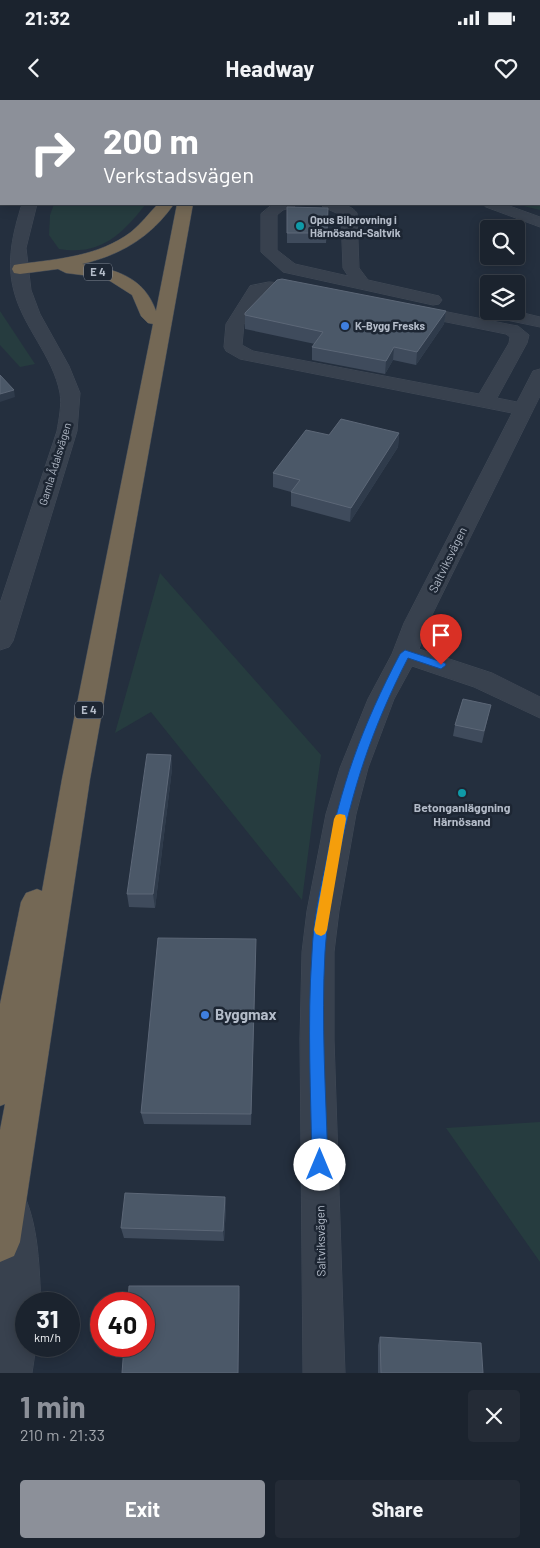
<!DOCTYPE html>
<meta charset="utf-8">
<style>
body{margin:0;font-family:Barlow,sans-serif;background:#242b36;color:#f1f3f6;height:100vh;display:flex;flex-direction:column;font-size:19px;white-space:nowrap}
*{box-sizing:border-box;margin:0}
p{font-size:16px;color:#a0a4aa}
.icon{flex:none;width:28px;height:28px;fill:none;stroke:currentColor;stroke-width:2;stroke-linecap:round;stroke-linejoin:round}
.map{position:relative;height:1273px;overflow:hidden}
.drawer{display:flex;flex-direction:column;background:#1b232e;flex:1}
.drawer>*{flex:none}
.guide{position:absolute;left:0px;top:0px;width:540px;height:105px;box-shadow:0 2px 12px #0003,0 0 0 1px #39404a;background:#8c9099;color:#fff;overflow:hidden}
.controls{position:absolute;left:480px;top:120px;display:grid;gap:10px}
.controls a{display:grid;place-items:center;width:45px;height:45px;border-radius:5px;background:#1b232e;box-shadow:0 2px 12px #0003,0 0 0 1px #39404a;font-size:25px}
.speed{position:absolute;left:15px;top:1192px;display:flex;gap:10px;font-size:25px;font-weight:700;text-align:center}
.speed>*{display:grid;place-content:center;width:65px;height:65px;border-radius:50%;background:#1b232e;box-shadow:0 2px 12px #0003,0 0 0 1px #39404a;line-height:1}
.speed small{font-size:12px;font-weight:400}
.speed .limit{border:8px solid #d22;background:#fff;color:#111}
.pin{position:absolute;display:grid;place-items:center;width:42px;height:42px;color:#fff;margin:-51px -21px;border-radius:50% 50% 50% 0;rotate:-45deg;box-shadow:0 0 5px #0007}
.pin .icon{rotate:45deg}
.me{position:absolute;width:55px;margin:-28px;rotate:0deg;stroke-linejoin:round;filter:drop-shadow(0 0 4px #0008)}
.turn{display:flex;align-items:center;gap:18px;height:105px;padding:0 20px;font-size:22px}
.turn .icon{width:65px;height:65px;stroke-width:2.5}
.turn b{display:block;font-size:35px;line-height:42px}
.round{display:grid;place-items:center;flex:none;width:52px;height:52px;border-radius:5px;background:#242b36}
.headline{display:flex;align-items:center;justify-content:space-between;height:85px;padding:0 20px}
h1{font-size:30px;font-weight:700;line-height:38px;color:#8c9099}
.cta{display:flex;gap:10px;margin-top:auto;padding:10px 20px}
.cta a{flex:1;height:58px;border-radius:5px;background:#8c9099;color:#fff;font-size:20px;font-weight:700;line-height:58px;text-align:center}
.cta a+a{background:#242b36;color:#f1f3f6}
.status{display:flex;justify-content:space-between;align-items:center;height:35px;padding:0 25px;background:#1b232e;direction:ltr}
.status svg{height:14px;fill:currentColor}
header{display:flex;justify-content:space-between;align-items:center;height:65px;padding:0 20px;background:#1b232e;font-size:22px;font-weight:700}
.map>svg:first-child{display:block}
.green{fill:#263c3f}
.lines{fill:none;stroke-linecap:round;stroke-linejoin:round}
.minor-casing{stroke:#414a57;stroke-width:1}
.highway-casing{stroke:#434c59;stroke-width:1}
.minor{fill:#38414e;fill-rule:evenodd}
.highway{fill:#746855;fill-rule:evenodd}
.wall{fill:#3f4b5c}
.shaded-wall{fill:#2f3b4b}
.building{fill:#4b5868;stroke:#5c6777}
.route{fill:#1a73e8;stroke:#114b97}
.slow{fill:#f59e0b}
.culture-dot{fill:#0f9aa8;stroke:#1d2633;stroke-width:2}
.shop-dot{fill:#3f7fe0;stroke:#1d2633;stroke-width:2}
.labels{text-anchor:middle;stroke-width:5;stroke-linejoin:round;paint-order:stroke}
.far-poi-label{font-size:11px;font-weight:bold;fill:#b4bcc9;stroke:#1d2633;text-anchor:start}
.shield{fill:#1d2633;stroke:#878f9c;stroke-width:1}
.shield-label{font-size:11px;font-weight:bold;fill:#b4bcc9}
.far-street-label{font-size:11px;fill:#b4bcc9;stroke:#1d2633}
.street-label{font-size:12px;fill:#b4bcc9;stroke:#1d2633}
.poi-label{font-size:12px;font-weight:bold;fill:#b4bcc9;stroke:#1d2633}
.near-poi-label{font-size:15px;font-weight:bold;fill:#b4bcc9;stroke:#1d2633;text-anchor:start}
</style>
<div class="status"><b>21:32</b><svg viewBox="0 0 49 12"><path d="M0 12V9h3v3zM5 12V6h3v6zM10 12V3h3v9zM15 12V0h3v12zM26 1h20v11H26zM47 4h2v5h-2z"/></svg></div>
<header><svg class="icon" aria-label="back" viewBox="0 0 24 24"><path d="M15 5l-7 7 7 7"/></svg>Headway<svg class="icon" aria-label="heart" viewBox="0 0 24 24"><path d="M12 20l-8-8c-3-5 5-10 8-4 3-6 11-1 8 4z"/></svg></header>
<div class="map">
<svg width="540" height="1273" viewBox="0 0 540 1273">
<rect width="100%" height="100%" fill="#242f3e"/>
<g class="green">
<polygon points="234,0 540,0 540,110 515,104 539,104 539,1"/>
<path d="M54,104h92c-24,30 -45,52 -87,45l-10,-14 1,-20z"/>
<polygon points="0,211 35,264 20,267 0,245"/>
<polygon points="160,473 321,655 302,800 151,612 115,633"/>
<polygon points="540,1022 540,1162 446,1028"/>
</g>
<g class="lines">
<g class="minor-casing">
<g id="minor">
<polygon points="517,0 531,0 531,1 518,1"/>
<rect x="0" y="74" width="1" height="8"/>
<path d="M22,104h15l-11,44 5,42 9,24 29,52 11,27 -3,38 -64,210 -4,6 -9,3v-47l57,-172c2,-12 5,-26 3,-38 -7,-37 -37,-66 -46,-102 -8,-30 -1,-58 8,-87z"/>
<path d="M273,104h24l-3,3 -11,3 -6,5v35l18,14 53,12 -5,-8 -2,-53 -18,-8 -3,-3c12,-1 29,-2 37,9l2,55 9,12 71,16 3,4 -3,4 -6,1 -150,-33 -22,-20v-38z"/>
<polygon points="483,104 504,104 540,117 540,127 486,107"/>
<path d="M269,182l40,3 6,1 3,4 -3,4c-17,4 -35,-4 -53,0l-18,30 -2,21 11,6 226,43 30,-51 1,-6 -4,-3 -104,-21 -3,-4 3,-4 6,-1 104,21 6,1 11,9 -2,8 -30,55 20,4 16,-31 7,-2v27l-112,227 -9,26 73,24 48,24v21l-66,-31 -62,-21 -18,33 -26,69 -12,46 -17,97 -5,41v87l11,334h-42l-3,-334 2,-87 5,-41 19,-97 14,-46 28,-69 24,-45 12,-31 108,-210 -272,-54 -14,-8 -2,-4 2,-23 24,-38z"/>
<polygon points="490,211 515,211 540,217 540,227 492,217 489,213"/>
<path d="M11,1092l14,5c14,34 14,71 16,107h-15v42h10l-4,27h-32v-177z"/>
</g>
</g>
<g class="highway-casing">
<g id="highway">
<rect x="184" y="0" width="12" height="1"/>
<polygon points="210,0 223,0 223,1 211,1"/>
<path d="M158,104h16c-23,33 -53,51 -92,60 34,5 62,13 74,47l21,-107h16l-103,575 -70,463 -6,14 -14,6v-132l5,-26 -5,2v-102l21,-102 5,-9 11,-4 5,2 20,-112 91,-455 -5,-1 -7,-7 -9,-21 -22,-14 -20,-5 -24,-3 -8,-4 -38,5 -6,-1 -2,-4 2,-4 6,-1c39,-5 79,-8 111,-32 10,-8 18,-19 27,-28z"/>
</g>
</g>
<use href="#minor" class="minor"/>
<use href="#highway" class="highway"/>
</g>
<g class="wall">
<polygon points="287,107 328,108 326,143 287,143"/>
<polygon points="446,211 444,224 416,265 393,260 385,274 312,260 312,247 315,244 245,229 245,213"/>
<polygon points="399,333 398,347 350,422 291,406 291,392 273,387 273,373 329,335"/>
<polygon points="488,617 482,643 453,636 455,625"/>
<polygon points="171,655 172,669 155,808 129,807 127,794"/>
<polygon points="256,852 251,1025 144,1024 141,1013"/>
<polygon points="225,1097 226,1107 224,1141 124,1138 121,1128"/>
<polygon points="380,1237 483,1273 378,1273 378,1245"/>
</g>
<g class="shaded-wall">
<polygon points="446,211 444,224 416,265 417,252"/>
<polygon points="394,247 393,260 385,274 386,261"/>
<polygon points="14,290 15,297 0,302 0,294"/>
<polygon points="399,333 398,347 350,422 351,408"/>
<polygon points="171,655 172,669 155,808 153,794"/>
<polygon points="256,839 256,852 251,1025 251,1014"/>
<polygon points="225,1097 226,1107 224,1141 223,1131"/>
<polygon points="239,1186 240,1195 238,1273"/>
</g>
<g class="building">
<polygon points="287,107 328,108 327,133 287,133"/>
<polygon points="282,179 446,211 417,252 394,247 386,261 312,247 323,232 245,215 245,213 277,180"/>
<polygon points="0,275 14,290 0,294"/>
<polygon points="341,319 399,333 351,408 291,392 300,380 273,373 306,330 329,335"/>
<polygon points="463,599 491,605 484,631 455,625"/>
<polygon points="147,654 171,655 153,794 127,794"/>
<polygon points="158,838 256,839 251,1014 141,1013"/>
<polygon points="125,1093 225,1097 223,1131 121,1128"/>
<polygon points="129,1186 239,1186 238,1273 122,1273 124,1246 144,1246 144,1204 128,1204"/>
<polygon points="380,1237 481,1243 483,1273 381,1273"/>
</g>
<path class="route" d="M405,550l40,13 1,2 -5,4 -33,-11c-36,70 -56,131 -71,208 -5,29 -10,57 -12,86 -4,71 1,142 3,213l-2,6 -6,2 -5,-2 -3,-6c-1,-70 -5,-141 0,-212 1,-29 7,-58 13,-86 15,-80 37,-141 75,-213z"/>
<polygon class="slow" points="340,714 345,715 346,719 327,830 325,834 321,836 316,834 314,830 334,719 336,715"/>
<g class="culture-dot">
<circle cx="300" cy="126" r="5"/>
<circle cx="462" cy="693" r="5"/>
</g>
<g class="shop-dot">
<circle cx="345" cy="226" r="5"/>
<circle cx="205" cy="915" r="5"/>
</g>
<g class="labels">
<g class="far-poi-label">
<text x="310" y="124">Opus Bilprovning i<tspan x="310" dy="13">Härnösand-Saltvik</tspan></text>
<text x="355" y="230">K-Bygg Fresks</text>
</g>
<g class="shield">
<rect x="84" y="163.5" width="28" height="17" rx="4"/>
<rect x="75" y="601.5" width="28" height="17" rx="4"/>
</g>
<g class="shield-label">
<text x="98" y="176">E 4</text>
<text x="89" y="614">E 4</text>
</g>
<g class="far-street-label">
<text transform="translate(55 364) rotate(-73)" y="4">Gamla Ådalsvägen</text>
</g>
<g class="street-label">
<text transform="translate(448 460) rotate(-64)" y="4">Saltviksvägen</text>
<text transform="translate(321 1141) rotate(-91)" y="4">Saltviksvägen</text>
</g>
<g class="poi-label">
<text x="462" y="712">Betonganläggning<tspan x="462" dy="14">Härnösand</tspan></text>
</g>
<g class="near-poi-label">
<text x="215" y="920">Byggmax</text>
</g>
</g>
</svg>
<div class="controls">
<a><svg class="icon" aria-label="search" viewBox="0 0 24 24"><circle cx="10" cy="10" r="6"/><path d="M15 15l6 6"/></svg></a>
<a><svg class="icon" aria-label="layers" viewBox="0 0 24 24"><path d="M12 4l9 5-9 5-9-5zM3 14l9 5 9-5"/></svg></a>
</div>
<div class="speed"><div>31<small>km/h</small></div><div class="limit">40</div></div>
<div class="pin" style="left:441px;top:565px;background:#d93025"><svg class="icon" aria-label="arrive" viewBox="0 0 24 24"><path d="M6 21V4h12l-3 4 3 4H6"/></svg></div>
<svg class="me" style="left:320px;top:1065px" viewBox="-20 -20 40 40"><circle r="19" fill="#fff"/><path d="M0-13L10 11 0 6-10 11z" fill="#1a73e8"/></svg>
<div class="guide">
<div class="turn"><svg class="icon" aria-label="right" viewBox="0 0 24 24"><path d="M7 20v-9h11M14 6l5 5-5 5"/></svg><div><b>200 m</b>Verkstadsvägen</div></div>
</div>
</div>
<section class="drawer">
<div class="headline"><div><h1>1 min</h1><p>210 m · 21:33</p></div><a class="round"><svg class="icon" aria-label="close" viewBox="0 0 24 24"><path d="M6 6l12 12M18 6L6 18"/></svg></a></div>
<div class="cta"><a>Exit</a><a>Share</a></div>
</section>
